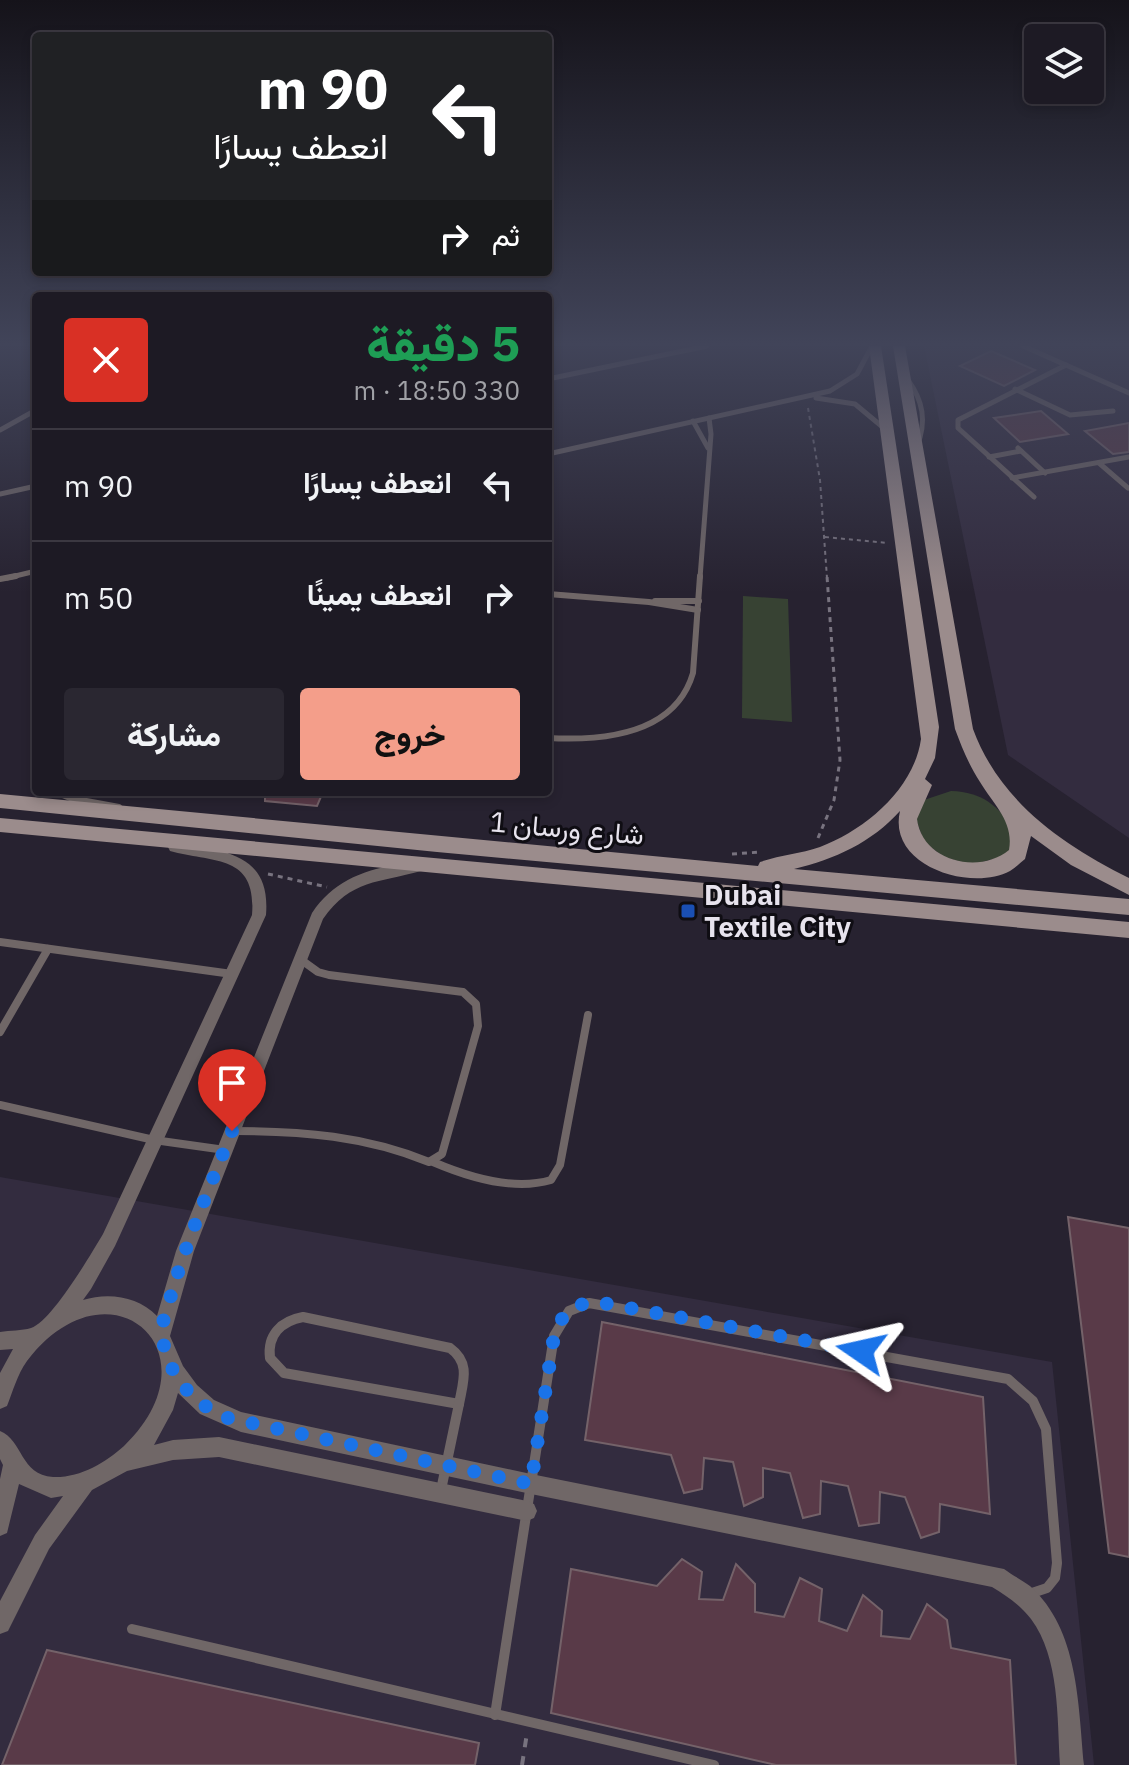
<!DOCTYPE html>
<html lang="ar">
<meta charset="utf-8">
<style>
body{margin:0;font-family:"IBM Plex Sans",Vazirmatn,sans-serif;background:#2a2731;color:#f1f3f6;direction:rtl;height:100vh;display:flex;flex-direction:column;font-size:30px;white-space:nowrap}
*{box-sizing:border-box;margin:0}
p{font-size:26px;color:#a0a1a6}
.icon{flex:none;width:44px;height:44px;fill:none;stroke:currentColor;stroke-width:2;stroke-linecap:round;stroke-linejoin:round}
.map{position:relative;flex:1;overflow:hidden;direction:ltr}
.drawer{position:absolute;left:32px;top:292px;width:520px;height:504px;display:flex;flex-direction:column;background:#1d1a24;border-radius:8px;box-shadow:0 4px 12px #0003,0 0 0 2px #3b3841;direction:rtl}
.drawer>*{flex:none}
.guide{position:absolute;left:32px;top:32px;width:520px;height:244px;border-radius:8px;box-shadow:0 4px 12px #0003,0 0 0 2px #3b3841;direction:rtl;background:#202124;color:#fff;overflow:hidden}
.fabs{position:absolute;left:1024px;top:24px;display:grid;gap:16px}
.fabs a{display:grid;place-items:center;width:80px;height:80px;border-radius:8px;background:#1d1a24;box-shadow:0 4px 12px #0003,0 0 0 2px #3b3841;font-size:40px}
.pin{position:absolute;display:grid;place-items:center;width:68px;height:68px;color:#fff;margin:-82px -34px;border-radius:50% 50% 50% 0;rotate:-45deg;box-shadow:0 0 8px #0007}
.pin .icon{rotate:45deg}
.me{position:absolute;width:88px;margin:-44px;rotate:281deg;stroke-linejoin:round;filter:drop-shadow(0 0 6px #0008)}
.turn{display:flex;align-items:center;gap:28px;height:168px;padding:0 32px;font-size:36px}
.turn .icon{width:104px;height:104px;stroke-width:2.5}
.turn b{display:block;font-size:56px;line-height:68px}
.then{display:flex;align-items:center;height:76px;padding:0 32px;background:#0003;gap:16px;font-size:30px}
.round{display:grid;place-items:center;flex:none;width:84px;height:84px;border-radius:8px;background:#2a2731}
.headline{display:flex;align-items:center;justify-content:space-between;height:136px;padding:0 32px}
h1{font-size:48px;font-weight:800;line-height:60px;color:#1e9e55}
.cta{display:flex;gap:16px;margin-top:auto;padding:16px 32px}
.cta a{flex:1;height:92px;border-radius:8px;background:#f49e8a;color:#111;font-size:32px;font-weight:800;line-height:92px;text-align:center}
.cta a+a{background:#2a2731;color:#f1f3f6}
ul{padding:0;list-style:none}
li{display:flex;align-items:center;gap:24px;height:112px;padding:0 32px;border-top:2px solid #3b3841}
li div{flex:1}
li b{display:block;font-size:30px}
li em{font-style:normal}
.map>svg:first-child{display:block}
.built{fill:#332c3f}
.green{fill:#374233}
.building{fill:#593a48;stroke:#746269;stroke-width:2}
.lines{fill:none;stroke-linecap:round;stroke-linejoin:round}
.path-far2{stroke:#78737f;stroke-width:2;stroke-dasharray:4 4;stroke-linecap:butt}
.path-far1{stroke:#78737f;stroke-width:3;stroke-dasharray:5 5;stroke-linecap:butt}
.path{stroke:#78737f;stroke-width:4;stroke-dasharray:9 9;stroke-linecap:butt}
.lane-far3{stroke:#706767;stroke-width:5}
.lane-far2{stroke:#706767;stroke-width:6}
.lane-far1{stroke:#706767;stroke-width:8}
.lane{stroke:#706767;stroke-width:10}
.street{fill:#706767;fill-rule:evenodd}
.secondary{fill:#9b8c8c;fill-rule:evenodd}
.route{stroke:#1a73e8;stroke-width:14;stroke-dasharray:0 25.2}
.transit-dot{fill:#1a4fb4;stroke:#0f0d13;stroke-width:3}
.labels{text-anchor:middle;stroke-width:6;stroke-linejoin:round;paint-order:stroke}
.street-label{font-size:28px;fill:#e7e3ed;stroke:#0f0d13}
.poi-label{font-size:28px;font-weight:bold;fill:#e7e3ed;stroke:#0f0d13;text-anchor:start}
</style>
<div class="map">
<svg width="1129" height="1765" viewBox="0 0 1129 1765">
<rect width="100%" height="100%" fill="#272230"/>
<g class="built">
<polygon points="924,346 1129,346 1129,838 1008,755"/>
<polygon points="0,1177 1052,1362 1094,1765 0,1765"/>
</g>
<g class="green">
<polygon points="743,596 788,599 792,722 742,718"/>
<path d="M951,791c32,1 47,15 64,40l-7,24 -37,10 -27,-8 -20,-15 -9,-26 9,-16z"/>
</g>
<g class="building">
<polygon points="991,351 1035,370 1004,386 960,366"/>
<polygon points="1041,411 1068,434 1020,442 994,418"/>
<polygon points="1129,423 1129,452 1113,454 1085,431"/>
<polygon points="265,792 323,792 317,806 265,801"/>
<polygon points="1068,1217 1129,1228 1129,1557 1109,1553"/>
<polygon points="602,1322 983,1397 990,1514 940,1504 939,1532 921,1538 905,1497 880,1492 879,1523 859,1526 848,1486 821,1481 820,1514 803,1518 790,1473 763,1468 763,1497 744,1506 733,1462 704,1458 702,1489 684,1493 671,1455 585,1440"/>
<polygon points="682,1559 702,1572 699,1599 723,1600 736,1564 755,1584 755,1612 784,1617 800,1578 822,1589 819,1621 847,1631 863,1595 882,1611 881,1636 910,1639 927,1604 947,1620 951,1648 1010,1660 1016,1765 776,1765 551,1713 571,1569 657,1586"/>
<polygon points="47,1650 479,1743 475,1765 2,1765"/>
</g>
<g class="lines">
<g class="path-far2">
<polyline points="808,408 820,480 827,578"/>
<polyline points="825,537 888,543"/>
</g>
<g class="path-far1">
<polyline points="818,838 834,800 840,760 827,576"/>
<polyline points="732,854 761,852"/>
<polyline points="268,874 327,887"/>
</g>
<polyline class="path" points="522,1765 527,1733"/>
<g class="lane-far3">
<polyline points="1023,346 1129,393"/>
<polyline points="548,379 707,346"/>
<path d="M908,380c15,21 19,41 9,66"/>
<polyline points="1015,389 1070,415 1113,411"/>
<polyline points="816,398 855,404 885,429"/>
<polyline points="693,421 708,448"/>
<polyline points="0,430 36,410"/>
<polyline points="1018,448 1045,473"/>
<polyline points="548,454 830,391 857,374 872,346"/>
<polyline points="989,457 1021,451"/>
<polyline points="1099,463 1128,488"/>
<polyline points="1012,478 1129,457"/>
<polyline points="0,494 36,486"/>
<polyline points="1034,497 958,428 958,420 1066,365"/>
<polyline points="7,578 36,571"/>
<polyline points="700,578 711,434 709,418"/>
</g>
<g class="lane-far2">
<polyline points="0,579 16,576"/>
<polyline points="548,594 649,602 698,610"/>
<polyline points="655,601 699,601"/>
<path d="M548,738c54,3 127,-3 145,-65l7,-97"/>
<polyline points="55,792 70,798 119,807"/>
</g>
<g class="lane-far1">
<polyline points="0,942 232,974"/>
<polyline points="0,1032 48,949"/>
<polyline points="0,1105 154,1140 225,1150"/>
<path d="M234,1131c68,0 132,5 195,31l13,-8 36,-128 -2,-22 -13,-12 -134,-17 -11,-3 -18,-13"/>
<path d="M433,1162c35,15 81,29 118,18l9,-15 28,-150"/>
</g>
<g class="lane">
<path d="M303,1317l147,31c21,15 13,34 9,56l-175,-31 -14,-15c-3,-23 11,-37 33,-41z"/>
<polyline points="441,1490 459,1404"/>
<polyline points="132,1629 714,1765"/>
<polyline points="495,1715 554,1336 569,1311 589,1303 1008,1379 1033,1401 1046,1429 1057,1563 1055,1578 1047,1588 1029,1594"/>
</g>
<path class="street" d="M175,842c49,9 96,11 91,73l-151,331 -24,43 -8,11c25,-8 55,-4 74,16l19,-65 136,-338c20,-30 48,-42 83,-48 9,-2 17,-4 26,-2l2,4 -2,4c-42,12 -70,8 -98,48l-129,332 -24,85 13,30 14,19 17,15 27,12 290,62 473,95c8,6 18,11 26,17 49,44 48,118 54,179h-24c-3,-47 0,-107 -29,-146 -11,-14 -24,-23 -39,-32l-461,-93 -290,-62 -41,-18 -22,-21 -5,17 -19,35 19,-5 46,-3 308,64 7,3 3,7 -3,7 -7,3 -308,-64 -46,3 -46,11 -35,19 -43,59 -41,82 -8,3v-33l35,-66 28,-39 -12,2 -32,-14 -12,49 -7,3v-57l3,-14 -3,-6v-28c23,9 20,44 53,46 27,1 52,-14 71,-31 97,-94 -15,-192 -97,-85 -10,14 -14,30 -20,45l-7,3v-36l13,-24 -13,1v-18c10,-2 22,-1 31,-4 21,-7 60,-74 72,-94l149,-319c5,-61 -38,-52 -82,-64l-2,-4 2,-4z"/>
<g class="secondary">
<path d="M869,346h12l58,381 -4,31 -10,21 7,6 -15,34c5,42 62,56 92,31 5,-28 -15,-45 -29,-68 -11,-17 -18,-34 -25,-53l-62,-383h12l68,383c27,73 89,115 156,149v17l-58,-30 -40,-29 -6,23c-5,4 -10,9 -15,12 -39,21 -123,-5 -110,-60 -29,32 -65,48 -106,58l335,30v16l-692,-63 -437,-44v-14l758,72 2,-4c20,-7 40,-8 60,-15 45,-17 94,-58 101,-108z"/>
<polygon points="0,818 1129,922 1129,938 0,832"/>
</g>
</g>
<linearGradient id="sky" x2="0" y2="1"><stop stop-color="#15131a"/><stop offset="0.58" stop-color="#414459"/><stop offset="1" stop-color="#414459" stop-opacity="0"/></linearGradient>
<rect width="1129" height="593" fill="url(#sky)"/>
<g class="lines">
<path class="route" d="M232,1131c-22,56 -46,111 -62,168 -3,10 -9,25 -8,36 5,39 30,69 66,83l303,66 23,-148c7,-22 19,-33 43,-34l264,49"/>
</g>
<rect class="transit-dot" x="680" y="903" width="16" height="16" rx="4"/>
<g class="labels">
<g class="street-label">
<text transform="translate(567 828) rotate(5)" y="10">شارع ورسان 1</text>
</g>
<g class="poi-label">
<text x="704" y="905">Dubai<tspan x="704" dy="32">Textile City</tspan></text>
</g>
</g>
</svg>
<div class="fabs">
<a><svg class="icon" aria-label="layers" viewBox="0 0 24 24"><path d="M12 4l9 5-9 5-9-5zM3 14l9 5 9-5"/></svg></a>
</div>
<div class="pin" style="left:232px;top:1131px;background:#d93025"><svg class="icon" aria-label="arrive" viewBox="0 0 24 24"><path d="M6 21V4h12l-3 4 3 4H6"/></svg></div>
<svg class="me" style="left:861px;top:1351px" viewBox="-20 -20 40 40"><path d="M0-17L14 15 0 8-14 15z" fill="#1a73e8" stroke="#fff" stroke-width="4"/></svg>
<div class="guide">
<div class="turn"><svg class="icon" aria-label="left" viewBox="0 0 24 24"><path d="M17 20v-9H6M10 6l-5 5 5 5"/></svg><div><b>90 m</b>انعطف يسارًا</div></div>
<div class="then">ثم<svg class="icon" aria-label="right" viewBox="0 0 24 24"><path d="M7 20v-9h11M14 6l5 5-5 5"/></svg></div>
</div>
<section class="drawer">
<div class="headline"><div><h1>5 دقيقة</h1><p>330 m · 18:50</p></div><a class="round" style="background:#d93025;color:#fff"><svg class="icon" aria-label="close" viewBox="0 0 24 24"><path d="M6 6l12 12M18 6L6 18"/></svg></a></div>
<ul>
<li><svg class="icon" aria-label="left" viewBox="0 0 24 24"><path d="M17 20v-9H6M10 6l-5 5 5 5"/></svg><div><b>انعطف يسارًا</b></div><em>90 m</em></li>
<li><svg class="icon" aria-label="right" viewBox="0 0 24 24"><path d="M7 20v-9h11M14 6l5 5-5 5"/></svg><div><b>انعطف يمينًا</b></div><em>50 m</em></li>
</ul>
<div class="cta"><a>خروج</a><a>مشاركة</a></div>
</section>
</div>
